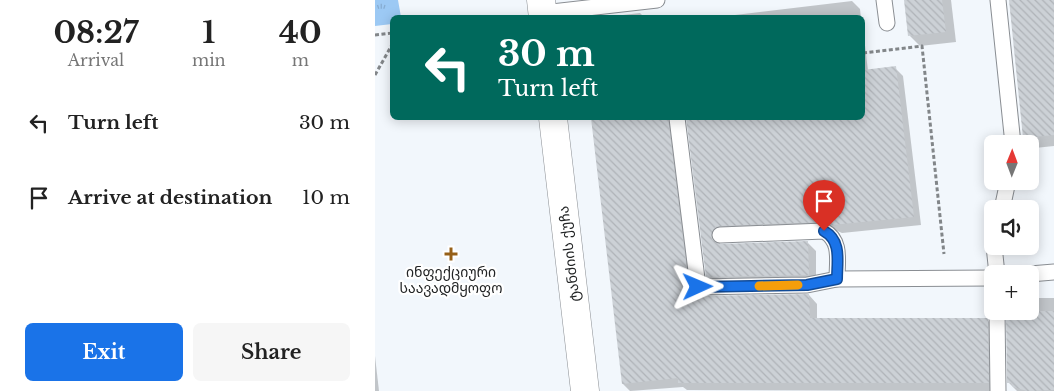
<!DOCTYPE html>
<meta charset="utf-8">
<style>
body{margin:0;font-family:"Libre Baskerville","Noto Sans Georgian",serif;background:#f6f6f6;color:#222;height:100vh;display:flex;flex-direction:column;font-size:19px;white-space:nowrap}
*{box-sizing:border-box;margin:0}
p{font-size:16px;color:#767676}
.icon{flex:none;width:28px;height:28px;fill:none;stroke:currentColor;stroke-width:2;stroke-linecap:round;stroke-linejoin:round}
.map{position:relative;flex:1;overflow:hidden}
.details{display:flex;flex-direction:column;background:#fff;width:375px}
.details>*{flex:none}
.hud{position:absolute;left:15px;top:15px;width:475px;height:105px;border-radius:8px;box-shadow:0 2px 12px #0003;background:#00695c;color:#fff;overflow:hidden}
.needle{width:32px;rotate:1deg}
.tools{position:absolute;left:609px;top:135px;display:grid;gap:10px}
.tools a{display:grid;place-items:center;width:55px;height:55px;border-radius:8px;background:#fff;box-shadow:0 2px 12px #0003;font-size:25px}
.pin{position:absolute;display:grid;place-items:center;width:42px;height:42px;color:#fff;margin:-51px -21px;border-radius:50% 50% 50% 0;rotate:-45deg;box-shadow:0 0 5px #0007}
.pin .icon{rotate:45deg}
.me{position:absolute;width:55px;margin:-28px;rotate:89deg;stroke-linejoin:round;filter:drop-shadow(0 0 4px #0008)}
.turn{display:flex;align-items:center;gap:18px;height:105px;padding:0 25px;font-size:22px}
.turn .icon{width:65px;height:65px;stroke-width:2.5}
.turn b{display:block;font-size:35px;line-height:42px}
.eta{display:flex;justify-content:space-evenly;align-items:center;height:85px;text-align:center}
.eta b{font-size:30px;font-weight:700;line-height:35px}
.primary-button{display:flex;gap:10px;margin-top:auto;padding:10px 25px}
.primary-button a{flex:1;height:58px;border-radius:8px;background:#1a73e8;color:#fff;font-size:20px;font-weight:700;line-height:58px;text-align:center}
.primary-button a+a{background:#f6f6f6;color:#222}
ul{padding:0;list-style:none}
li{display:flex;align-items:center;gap:15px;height:75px;padding:0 25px}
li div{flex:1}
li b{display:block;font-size:19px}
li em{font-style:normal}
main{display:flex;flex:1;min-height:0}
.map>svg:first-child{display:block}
.grass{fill:url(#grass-tufts)}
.shadow{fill:#0003}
.building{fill:url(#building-back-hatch)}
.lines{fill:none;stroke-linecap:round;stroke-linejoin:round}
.service-casing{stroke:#8a8e93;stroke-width:17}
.secondary-casing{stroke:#8a8e93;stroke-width:29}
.path{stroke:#828689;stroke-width:3;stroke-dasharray:4 2.5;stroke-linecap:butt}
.service{stroke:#fff;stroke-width:15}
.secondary{stroke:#fff;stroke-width:28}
.route-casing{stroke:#114b97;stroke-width:12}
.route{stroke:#1a73e8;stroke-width:9}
.slow{stroke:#f59e0b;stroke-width:9}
.poi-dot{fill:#966018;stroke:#fff;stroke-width:2}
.labels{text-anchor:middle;stroke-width:4.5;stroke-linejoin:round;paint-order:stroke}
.street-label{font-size:14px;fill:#222425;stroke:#fff}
.poi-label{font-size:14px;fill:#222425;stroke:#fff}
</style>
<main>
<section class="details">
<div class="eta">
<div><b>08:27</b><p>Arrival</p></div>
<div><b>1</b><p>min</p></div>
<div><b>40</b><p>m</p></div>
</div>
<ul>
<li><svg class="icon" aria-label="left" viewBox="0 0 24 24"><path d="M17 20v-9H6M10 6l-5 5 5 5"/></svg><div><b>Turn left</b></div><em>30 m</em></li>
<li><svg class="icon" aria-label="arrive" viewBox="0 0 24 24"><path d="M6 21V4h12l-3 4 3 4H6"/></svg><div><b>Arrive at destination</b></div><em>10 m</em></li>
</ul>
<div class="primary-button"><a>Exit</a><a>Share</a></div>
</section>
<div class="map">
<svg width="679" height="391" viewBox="0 0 679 391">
<defs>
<pattern id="grass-tufts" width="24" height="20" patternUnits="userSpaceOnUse" patternTransform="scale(1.25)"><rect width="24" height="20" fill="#9cc9f4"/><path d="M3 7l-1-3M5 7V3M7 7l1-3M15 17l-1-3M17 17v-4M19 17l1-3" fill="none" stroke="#86acd1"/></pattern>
<pattern id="building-back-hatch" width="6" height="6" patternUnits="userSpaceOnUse" patternTransform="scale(1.25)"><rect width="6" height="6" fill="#ccd1d6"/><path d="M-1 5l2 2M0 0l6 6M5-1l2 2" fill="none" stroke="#afb3b8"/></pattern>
</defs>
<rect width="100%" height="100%" fill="#f2f7fc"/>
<polygon class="grass" points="0,0 23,0 26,17 18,18 17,24 0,26"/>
<g class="shadow">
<polygon points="531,0 576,0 581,42 545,46 535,36"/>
<polygon points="636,0 679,0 679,146 660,148 650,137"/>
<polygon points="477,1 485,9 486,18 335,18"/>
<polygon points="265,13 270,18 222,18"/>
<polygon points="488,28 493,71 520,68 528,76 546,225 467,233 458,229 348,235 344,246 432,242 441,251 441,283 341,285 332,277 313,118 488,118"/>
<polygon points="218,118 308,118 301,128 322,297 434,295 442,304 442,320 612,320 621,328 621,391 312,390 308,387 255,391 248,384"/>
<polygon points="655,298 679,298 679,391 642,391 634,383 655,311"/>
<polygon points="0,356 4,391 0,391"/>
</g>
<g class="building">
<polygon points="529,0 567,0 571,32 533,36"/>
<polygon points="634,0 679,0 679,135 648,138"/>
<polygon points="521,66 539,217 457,225 449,222 344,226 340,227 336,235 337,240 345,244 433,241 434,275 331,277 311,118 488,118 488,70"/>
<polygon points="216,118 293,118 314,288 318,295 323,296 434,294 435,318 613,318 614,383 303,383 303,378 247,384"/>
<polygon points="634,311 679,311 679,390 652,391 638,387 636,383 632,383 631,319 634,319"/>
</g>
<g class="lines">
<g class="service-casing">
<g id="service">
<polyline points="509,0 512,23"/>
<polyline points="623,0 638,144"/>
<polyline points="168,13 282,0"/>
<polyline points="302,118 323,287 432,285 462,279 618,278"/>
<polyline points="627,209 633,181"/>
<path d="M345,235l104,-4c18,10 13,30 13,48"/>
<polyline points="619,246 622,274"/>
<polyline points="655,274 679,272"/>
<polyline points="622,311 623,391"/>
</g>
</g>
<g class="secondary-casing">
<g id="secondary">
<polyline points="166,0 168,18"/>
<polyline points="178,118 210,391"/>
</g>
</g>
<g class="path">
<polyline points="0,35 18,33"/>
<polyline points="488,53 547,46 569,254"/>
<polyline points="0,75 18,43"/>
</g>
<use href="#service" class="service"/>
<use href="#secondary" class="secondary"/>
</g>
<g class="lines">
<g class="route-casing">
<path id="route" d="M323,287l109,-2 30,-6c0,-18 5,-38 -13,-48"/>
</g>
<use href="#route" class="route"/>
<polyline class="slow" points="384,286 423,285"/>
</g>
<path class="poi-dot" d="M73.5 246.5h5v5h5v5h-5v5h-5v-5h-5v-5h5z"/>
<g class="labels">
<g class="street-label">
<text transform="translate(194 254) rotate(-97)" y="5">ტანძიის ქუჩა</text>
</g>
<g class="poi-label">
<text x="76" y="277">ინფექციური<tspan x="76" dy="16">საავადმყოფო</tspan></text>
</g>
</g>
</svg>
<div class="tools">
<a><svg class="needle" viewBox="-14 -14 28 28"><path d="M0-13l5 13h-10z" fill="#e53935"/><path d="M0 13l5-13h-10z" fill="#767676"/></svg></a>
<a><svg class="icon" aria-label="sound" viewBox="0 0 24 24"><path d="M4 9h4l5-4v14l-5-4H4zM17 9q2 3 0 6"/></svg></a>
<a>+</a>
</div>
<div class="pin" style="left:449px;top:231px;background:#d93025"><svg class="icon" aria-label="arrive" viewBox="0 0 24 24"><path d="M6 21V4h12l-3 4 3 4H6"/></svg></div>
<svg class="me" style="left:323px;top:287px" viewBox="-20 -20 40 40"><path d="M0-17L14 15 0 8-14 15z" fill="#1a73e8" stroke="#fff" stroke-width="4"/></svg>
<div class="hud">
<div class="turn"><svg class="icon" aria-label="left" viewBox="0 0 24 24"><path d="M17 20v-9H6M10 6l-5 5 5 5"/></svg><div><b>30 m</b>Turn left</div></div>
</div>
</div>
</main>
